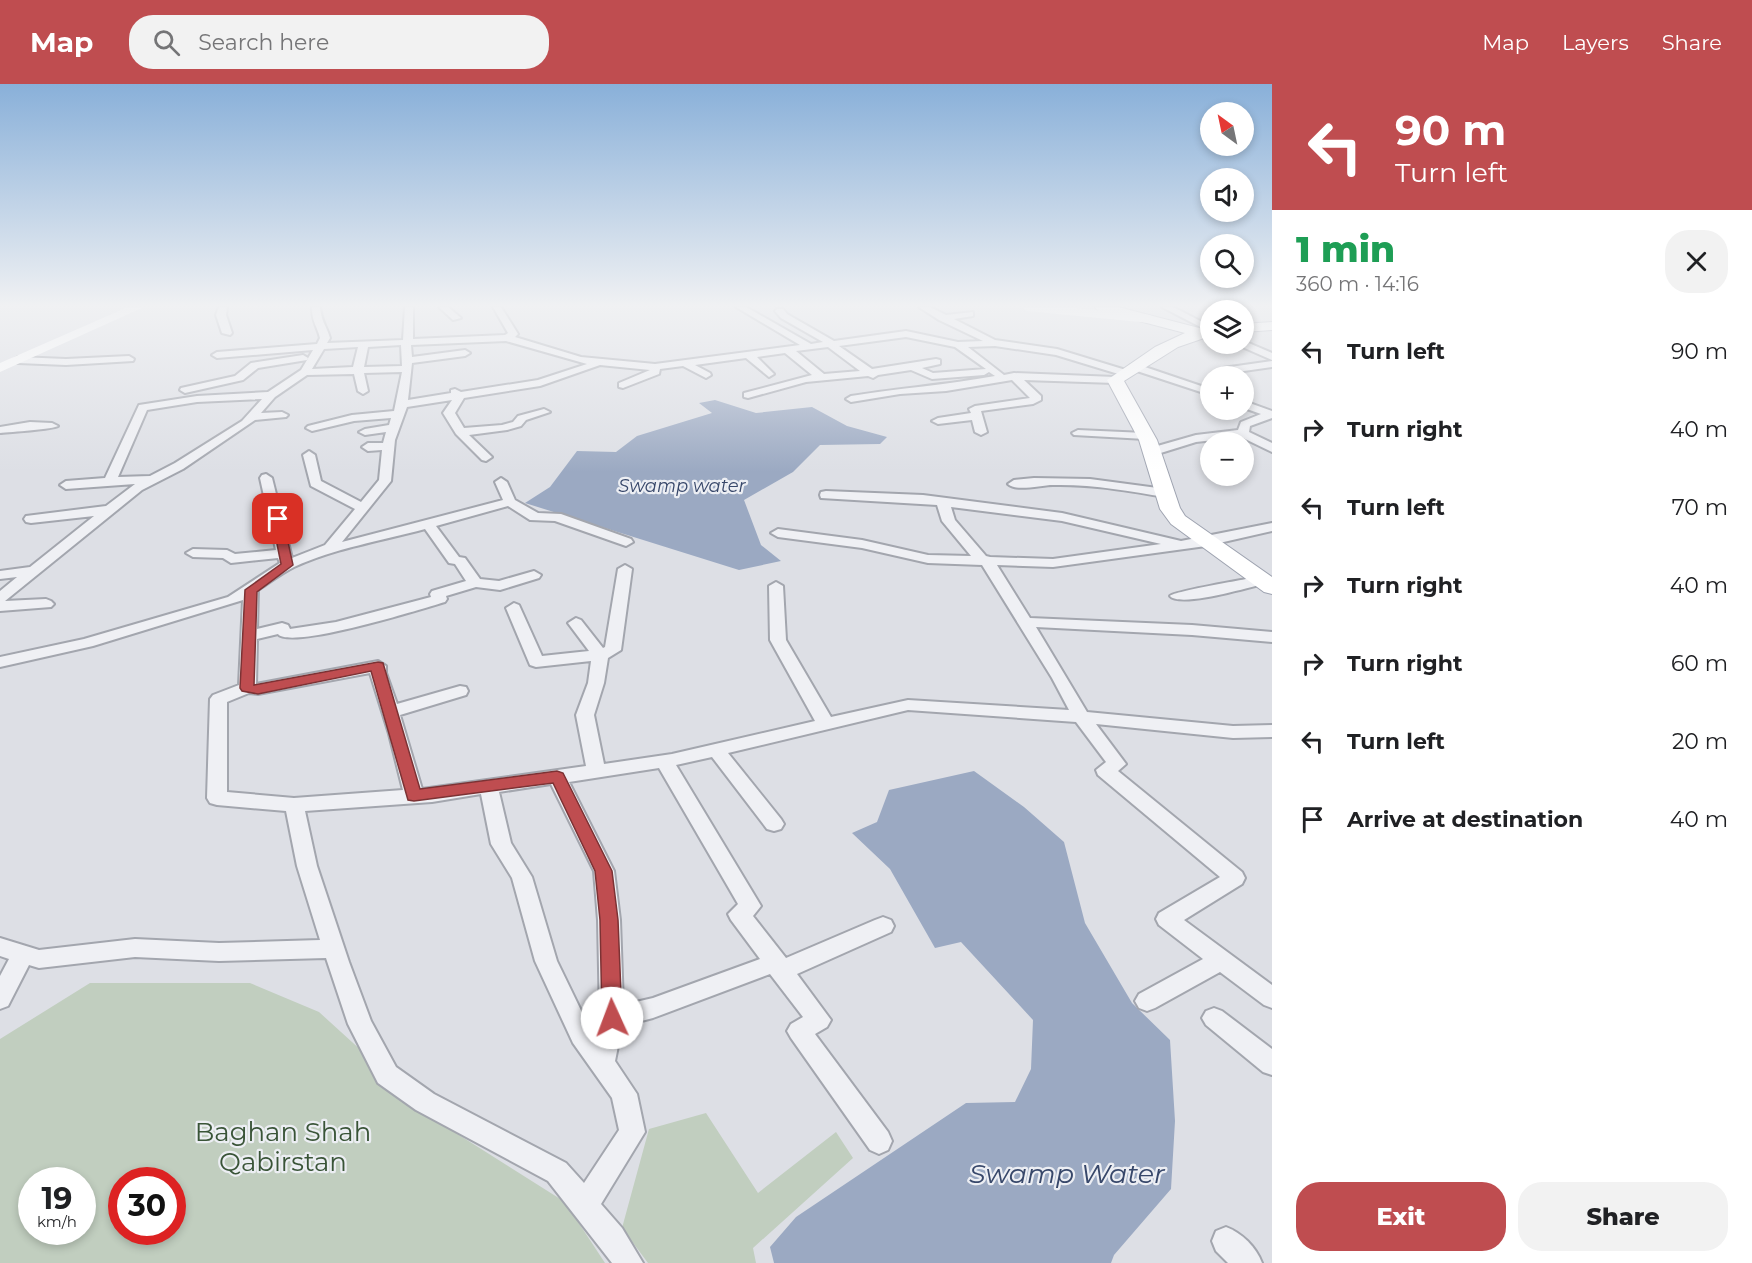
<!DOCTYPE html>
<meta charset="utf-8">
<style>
body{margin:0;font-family:Montserrat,sans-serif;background:#f2f2f2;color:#202124;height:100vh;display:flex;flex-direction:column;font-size:22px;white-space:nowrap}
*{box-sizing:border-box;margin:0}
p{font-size:20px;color:#757577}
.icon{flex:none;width:33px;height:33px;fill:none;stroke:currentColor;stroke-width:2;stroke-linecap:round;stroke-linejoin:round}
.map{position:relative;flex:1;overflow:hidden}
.panel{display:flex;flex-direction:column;background:#fff;width:480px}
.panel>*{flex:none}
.hud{background:#bf4d50;color:#fff;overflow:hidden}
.needle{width:39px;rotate:327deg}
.tools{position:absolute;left:1200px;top:18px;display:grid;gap:12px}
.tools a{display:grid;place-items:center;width:54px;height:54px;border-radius:50%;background:#fff;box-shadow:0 3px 9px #0003;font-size:30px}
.speed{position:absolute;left:18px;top:1083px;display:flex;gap:12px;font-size:30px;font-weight:700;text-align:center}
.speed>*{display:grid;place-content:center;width:78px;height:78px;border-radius:50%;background:#fff;box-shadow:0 3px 9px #0003;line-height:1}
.speed small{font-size:15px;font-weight:400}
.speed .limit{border:9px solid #d22;background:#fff;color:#111}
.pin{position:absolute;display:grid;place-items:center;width:51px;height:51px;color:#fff;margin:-26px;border-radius:12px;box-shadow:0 3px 9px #0006}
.me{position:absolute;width:66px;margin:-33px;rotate:358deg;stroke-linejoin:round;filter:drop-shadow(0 0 4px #0008)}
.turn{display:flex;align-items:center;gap:21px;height:126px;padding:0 24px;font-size:27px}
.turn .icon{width:78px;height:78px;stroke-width:2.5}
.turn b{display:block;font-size:42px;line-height:51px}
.round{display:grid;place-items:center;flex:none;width:63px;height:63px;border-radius:24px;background:#f2f2f2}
.overview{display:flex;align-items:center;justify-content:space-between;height:102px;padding:0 24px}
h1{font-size:36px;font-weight:800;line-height:45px;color:#1e9e55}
.action{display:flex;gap:12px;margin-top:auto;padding:12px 24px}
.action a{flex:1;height:69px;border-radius:24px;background:#bf4d50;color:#fff;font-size:24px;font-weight:800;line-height:69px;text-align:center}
.action a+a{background:#f2f2f2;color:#202124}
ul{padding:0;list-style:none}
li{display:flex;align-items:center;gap:18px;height:78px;padding:0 24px}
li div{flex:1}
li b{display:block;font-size:22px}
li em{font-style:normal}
header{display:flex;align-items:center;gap:36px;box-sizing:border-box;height:84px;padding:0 30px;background:#bf4d50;color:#fff}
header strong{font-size:28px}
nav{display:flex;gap:33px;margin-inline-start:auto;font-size:21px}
.search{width:420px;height:54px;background:#f2f2f2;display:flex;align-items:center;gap:15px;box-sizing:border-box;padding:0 21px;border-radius:24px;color:#757577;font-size:22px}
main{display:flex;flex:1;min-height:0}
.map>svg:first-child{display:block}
.green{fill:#c1cebf;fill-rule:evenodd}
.water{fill:#9ba9c2}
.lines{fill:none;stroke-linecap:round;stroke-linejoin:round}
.street-casing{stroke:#a3a6ae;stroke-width:4}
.primary-casing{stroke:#9ea3b0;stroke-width:2}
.street{fill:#eff0f4;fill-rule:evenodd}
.secondary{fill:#fff;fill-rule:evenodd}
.primary{fill:#fff;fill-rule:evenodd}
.route{fill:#bf4d50;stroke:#7c3234;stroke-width:1.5}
.labels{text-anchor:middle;stroke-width:4.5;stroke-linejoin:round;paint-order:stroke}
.far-water-label{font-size:18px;font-style:italic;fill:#37476a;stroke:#eceef3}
.near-park-label{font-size:26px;fill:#395437;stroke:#eceef3}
.near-water-label{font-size:27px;font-style:italic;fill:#37476a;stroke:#eceef3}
</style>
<header>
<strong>Map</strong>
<div class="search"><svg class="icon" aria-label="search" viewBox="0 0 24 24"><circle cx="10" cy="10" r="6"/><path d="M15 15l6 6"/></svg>Search here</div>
<nav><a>Map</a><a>Layers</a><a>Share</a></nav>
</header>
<main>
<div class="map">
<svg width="1272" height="1179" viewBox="0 0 1272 1179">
<rect width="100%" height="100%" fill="#dddfe5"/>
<g class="green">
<path d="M90,899h160l69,29 44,40 17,33 185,117 40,61h-605v-224zM32,1096h50v52h-50zM122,1096h50v52h-50z"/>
<polygon points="706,1029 758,1109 836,1048 853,1074 753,1164 756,1179 648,1179 622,1144 649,1045"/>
</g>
<g class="water">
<polygon points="715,316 756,329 812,323 847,342 887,353 880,360 820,361 793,388 744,416 761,461 781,477 739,486 525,419 550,403 577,367 616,368 637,352 712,329 699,319"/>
<polygon points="974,687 1024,723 1064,758 1085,839 1132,919 1170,956 1175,1037 1171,1105 1114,1171 1111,1179 774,1179 770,1163 796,1133 966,1019 1015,1018 1031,985 1033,936 961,858 935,864 890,785 852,749 877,738 889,706"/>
</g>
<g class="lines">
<g class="street-casing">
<g id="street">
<polygon points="219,223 227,223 226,231 232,249 230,251 222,249 216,231"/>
<path d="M312,223h8c2,17 6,17 10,31l-3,5 76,-3 2,-33h8v32l92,-4 3,-2 -15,-26h8l17,27 -3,3 66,20 74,7 145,-19 -64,-38h10l65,37 12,-2 -42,-24 -6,-7 2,-2h6l4,5 47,27 72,-10 52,11 25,-1 -44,-21 -20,-13h11l16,8 27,-3v4l-19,3 41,21 62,9 72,22v4l-4,1 -69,-21 -61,-9 -27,1 36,28 10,-2 101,4 5,3 -5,3 -91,-3 17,16v4l-8,4 -52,7 6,21 -6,3 -6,-3 -3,-12 -34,4 -6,-3 6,-3 33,-5 -2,-4 6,-3 55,-8 -18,-18 -66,11 -46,3 -49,8 -5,-3 5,-3c48,-8 96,-11 144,-20l-6,-4 -5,3 -52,4 -21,-9 -33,5 -5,3 -5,-2 -62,6 -58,16 -4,-1v-4l68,-18 -27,-22 -28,4 17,17 -5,3 -23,-19 -51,7 15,8 1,2 -5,3 -23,-12 -23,3 -1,5 -36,14 -4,-1v-4l31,-13 -50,-5 -60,21 -76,12 -9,15 9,15 38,-3 11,-3 5,-6 26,-7 6,3 -24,8 -5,6 -14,4 -38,5 23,22 -6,4 -4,-1 -26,-26 -13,-21 9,-13 -45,7 -12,33 -4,41 -49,61 161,-42 -8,-18 6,-4 6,4 8,18 23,13 23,1 70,25 2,3 -7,4 -71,-25 -25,-1 -22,-14 -72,20 23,31 6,1 15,21 19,2 35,-10 7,4 -2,3 -39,12 -24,-3 -30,9 1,3 -2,3c-23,7 -155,48 -167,32l-21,5 -1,45 122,-23 8,5v7l11,31 63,-18 6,1 2,4 -2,4 -66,20 22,74 164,-23 -10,-51 12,-32 3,-22 -55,6 -6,-2 -24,-57 8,-5 5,2 23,51 47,-5 -21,-28 8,-5 5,2 22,28 2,-1 13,-78 7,-4 7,4 -11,81 -13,8 -4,25 -10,32 10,49 68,-10 143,-33 -45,-81 -1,-54 7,-4 7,4 3,54 45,77 77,-17 161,10 -17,-32 -70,-113 -54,-2 -66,-15 -84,-11 -7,-4 7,-4 84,11 66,15 43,1 -29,-35 -5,-16 -116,-7 -1,-3 1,-3 5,-1 97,4 139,18 119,28 91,-18v8l-66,15 -153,21 -56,-2 33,53 162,7 80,7v10l-80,-7 -156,-8 51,85 146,14 39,-1v12l-39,1 -137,-14 30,40 -8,7 124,101 3,6 -3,6 -58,36 88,65v23l-8,-3 -44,-33 -65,36 -8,3 -8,-3 -4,-7 4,-7 64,-35 -44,-34 -3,-6 3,-6 61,-36 -122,-102 -2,-5 10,-8 -30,-40 -168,-12 -180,43 53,66 3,5 -3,5 -7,2 -7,-2 -55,-72 -36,8 85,141 -8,10 33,42 89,-38 8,-3 8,3 3,6 -3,6 -94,42 34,46 -4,7 -12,7 73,98 4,9 -4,9 -9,4 -9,-4 -79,-112 -4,-7 4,-7 12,-7 -33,-43 -117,44 -31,8 -7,35 22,33 8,38 -44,72 21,24 21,35h-31l-64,-82 -132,-71 -38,-27 -30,-59 -22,-66 -107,3 -84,-4 -96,11 -10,-3 -21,41 -8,3v-33l9,-17 -9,-3v-18l39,12 96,-11 84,4 101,-3 -23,-74 -11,-55 -69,-6 -7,-2 -3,-5 3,-99 3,-4 26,-10 4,-85 -150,46 -93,21v-10l84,-18 144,-42 52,-34 -2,-5 -47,5 -8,-5 -30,-1 -7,-4 7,-4 34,1 8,4 41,-4 -16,-72 2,-3 4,-1 6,4 20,80 33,-13 30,-36 -44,-23 -8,-31 6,-4 6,4 6,26 40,21 18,-22 3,-30 -14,1 -6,-4 6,-4h15l3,-11 -21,3 -6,-3 6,-3 24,-4 2,-7 -37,3 -42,10 -6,-3 2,-2 44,-11 42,-4 8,-39 -38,1 4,18 -5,3 -5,-3 -4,-17 -47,1 -32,22 -14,16 21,-1 6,3 -2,2 -31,3 -72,49 -41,21 -137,111 41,-2 5,2 3,3 -3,3 -51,4v-20l17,-14 -17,2v-8l30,-4 64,-51 -63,7 -5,-1 -2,-3 2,-3 80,-10 29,-22 -69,5 -6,-4 6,-4 39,-3 34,-73 58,-9 71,-4 33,-22 12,-20 -96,8 -5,-3 5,-3 100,-8 3,-6c-3,-13 -8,-15 -8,-31zM906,253l49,10 31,22 -53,4 -11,-5 18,-4v-4l-4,-1 -64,10 -33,-23zM506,257l81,23 -49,16 -77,12 -6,-3 -4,1v3l-43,7 4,-37 53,-7 5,-3 -5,-3 -53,7 -1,-12zM401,261l1,21 -38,1 4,-20zM358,263l-5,20 -41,2 12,-20zM828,263l32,24 -36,3 -28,-23zM262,315l-20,22 -67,42 -25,13 -32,1 29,-67 50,-8zM951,423l111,14 99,23 -108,15 -63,-2 -4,-1 -31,-36zM425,445l24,34 6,1 11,17 -34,10 -2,3 1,3 -95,25 -46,7 -2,-4 -6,-2 -25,6 1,-39c12,-8 24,-17 36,-23 41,-19 87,-26 131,-38zM370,589l19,61 14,56 -109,8 -67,-6v-90l22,-9 9,1zM659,684l79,136 -10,10 3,6 29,39 -107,39 -30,7 -3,-85 -6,-49 -45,-89zM551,700l43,87 4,49 2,98 -4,18 -7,-9 -32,-66 -25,-84 -21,-34 -12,-51zM481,710l10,50 21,34 23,83 38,82 39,55 7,32 -35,53 -18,-20 -132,-69 -38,-27 -25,-46 -22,-59 -32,-96 -12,-55 127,-9z"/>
<polygon points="439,223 448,223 461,234 453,236"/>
<polygon points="1162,223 1173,223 1210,242 1210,248"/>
<polygon points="1210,223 1222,223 1222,224 1217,226"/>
<polygon points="1244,257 1272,269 1272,276 1240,262 1238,260 1244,260"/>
<polygon points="303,271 308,274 307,276 258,284 243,296 185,309 180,306 181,304 235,292 251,279"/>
<polygon points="129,272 134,275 133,277 66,281 18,279 13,276 18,273 66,275"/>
<polygon points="1272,277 1272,283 1230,289 1224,292 1213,292 1223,284"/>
<polygon points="1131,281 1139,281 1210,305 1210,311 1131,285"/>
<polygon points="1244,317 1272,327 1272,334 1250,342 1249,348 1272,359 1272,368 1241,353 1196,358 1151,372 1145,368 1147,365 1196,351 1238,346 1241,338 1261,330 1244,324"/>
<path d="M30,338l22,1 6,3c-3,3 -48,6 -58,7v-6z"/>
<polygon points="1078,346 1145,349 1151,352 1145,355 1074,351 1072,349"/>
<path d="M1034,394l56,1 75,10 6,4 -6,4c-37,-6 -74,-13 -112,-12 -12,0 -37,7 -45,-1l6,-4z"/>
<path d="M1262,492l7,4 -2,3c-17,4 -87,25 -97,13 4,-5 79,-17 92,-20z"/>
<polygon points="1214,924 1222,927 1272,965 1272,991 1263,988 1206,941 1202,934 1206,927"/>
<path d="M1226,1143c16,6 30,20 36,36h-34l-12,-12 -4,-10 4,-10z"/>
</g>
</g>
<g class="primary-casing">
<g id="primary">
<polygon points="1095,223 1118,223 1203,245 1210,244 1210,252 1178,263 1124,297 1157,356 1180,424 1185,432 1272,493 1272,510 1264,508 1171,440 1160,425 1139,356 1107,296 1155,263 1185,249 1097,226"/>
<polygon points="1272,238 1272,246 1244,248 1244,240"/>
</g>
</g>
<use href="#street" class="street"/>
<g class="secondary">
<polygon points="128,223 144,223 0,288 0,279"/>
<polygon points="1021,223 1063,223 1150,231 1156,235 1150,239 1027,227"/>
</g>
<use href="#primary" class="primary"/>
</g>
<linearGradient id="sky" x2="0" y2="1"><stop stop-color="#89b0d9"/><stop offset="0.57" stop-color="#f0f1f3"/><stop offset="1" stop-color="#f0f1f3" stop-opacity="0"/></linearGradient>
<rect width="1272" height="388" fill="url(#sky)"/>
<polygon class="route" points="278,432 283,435 293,481 257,508 254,601 378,578 383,579 420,705 557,687 563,689 612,787 618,836 622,934 619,941 612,943 605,941 602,934 600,836 595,787 553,699 414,717 408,716 371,587 258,610 242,607 240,604 245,506 281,480 272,435"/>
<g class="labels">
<g class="far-water-label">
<text x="682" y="408">Swamp water</text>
</g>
<g class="near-park-label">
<text x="283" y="1057">Baghan Shah<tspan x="283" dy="30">Qabirstan</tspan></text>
</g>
<g class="near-water-label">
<text x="1067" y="1099">Swamp Water</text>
</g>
</g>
</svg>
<div class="tools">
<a><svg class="needle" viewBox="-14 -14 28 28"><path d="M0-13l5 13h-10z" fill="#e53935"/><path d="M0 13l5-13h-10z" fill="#757577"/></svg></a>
<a><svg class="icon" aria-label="sound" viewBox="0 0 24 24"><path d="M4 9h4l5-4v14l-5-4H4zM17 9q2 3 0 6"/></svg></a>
<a><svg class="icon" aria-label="search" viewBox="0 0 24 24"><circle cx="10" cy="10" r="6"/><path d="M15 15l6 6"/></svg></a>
<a><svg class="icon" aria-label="layers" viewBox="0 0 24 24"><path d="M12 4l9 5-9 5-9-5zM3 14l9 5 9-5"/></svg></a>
<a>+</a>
<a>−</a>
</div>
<div class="speed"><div>19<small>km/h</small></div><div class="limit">30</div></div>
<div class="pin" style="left:278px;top:435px;background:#d93025"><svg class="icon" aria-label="arrive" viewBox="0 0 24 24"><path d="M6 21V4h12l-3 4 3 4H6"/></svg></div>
<svg class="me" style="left:612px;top:934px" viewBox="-20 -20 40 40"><circle r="19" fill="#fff"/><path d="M0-13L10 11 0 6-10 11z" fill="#bf4d50"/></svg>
</div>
<section class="panel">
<div class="hud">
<div class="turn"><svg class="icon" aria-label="left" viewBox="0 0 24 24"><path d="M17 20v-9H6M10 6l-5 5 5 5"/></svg><div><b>90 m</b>Turn left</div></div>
</div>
<div class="overview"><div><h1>1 min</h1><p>360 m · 14:16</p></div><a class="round"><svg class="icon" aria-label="close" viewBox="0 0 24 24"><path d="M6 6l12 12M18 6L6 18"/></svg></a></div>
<ul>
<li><svg class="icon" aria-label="left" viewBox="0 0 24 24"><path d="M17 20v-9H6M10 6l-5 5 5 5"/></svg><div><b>Turn left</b></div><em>90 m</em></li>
<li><svg class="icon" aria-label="right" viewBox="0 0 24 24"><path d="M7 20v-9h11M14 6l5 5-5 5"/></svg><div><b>Turn right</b></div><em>40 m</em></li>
<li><svg class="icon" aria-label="left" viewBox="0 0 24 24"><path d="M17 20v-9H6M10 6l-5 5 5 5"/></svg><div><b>Turn left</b></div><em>70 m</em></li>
<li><svg class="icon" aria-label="right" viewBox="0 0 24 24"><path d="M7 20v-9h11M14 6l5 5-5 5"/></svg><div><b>Turn right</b></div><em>40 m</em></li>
<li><svg class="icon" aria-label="right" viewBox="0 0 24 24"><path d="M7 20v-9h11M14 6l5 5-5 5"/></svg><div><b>Turn right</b></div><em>60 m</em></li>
<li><svg class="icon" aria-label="left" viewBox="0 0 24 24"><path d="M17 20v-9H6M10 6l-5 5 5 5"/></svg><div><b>Turn left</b></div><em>20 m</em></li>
<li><svg class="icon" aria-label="arrive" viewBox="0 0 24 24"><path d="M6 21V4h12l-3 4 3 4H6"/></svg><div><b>Arrive at destination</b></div><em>40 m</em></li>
</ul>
<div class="action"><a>Exit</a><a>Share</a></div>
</section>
</main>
